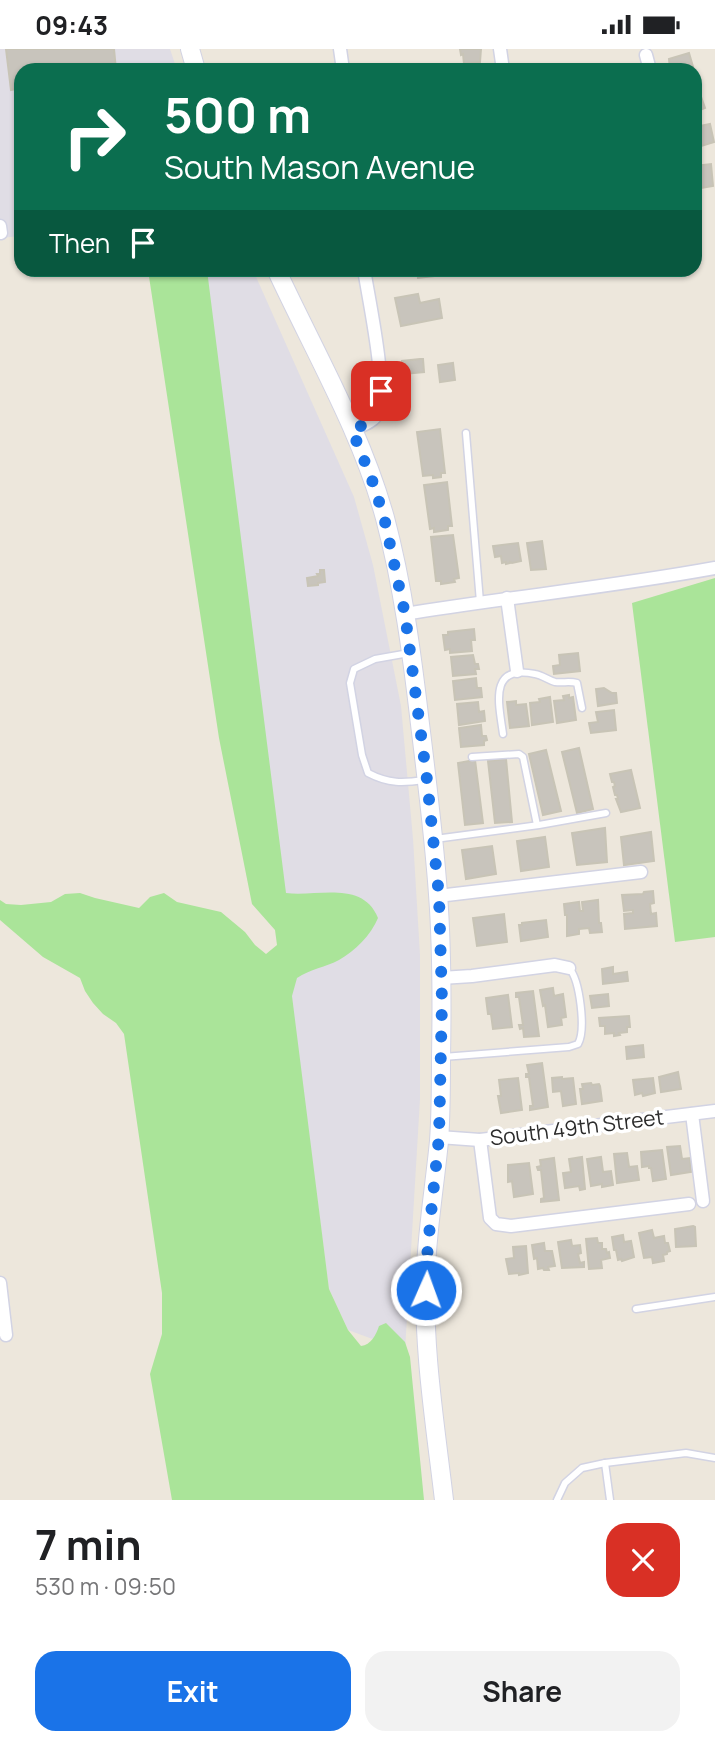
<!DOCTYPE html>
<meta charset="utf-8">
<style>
body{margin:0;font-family:Manrope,sans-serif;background:#f2f2f2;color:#202124;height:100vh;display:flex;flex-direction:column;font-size:26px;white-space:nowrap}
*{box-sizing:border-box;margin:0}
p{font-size:23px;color:#757577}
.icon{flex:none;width:38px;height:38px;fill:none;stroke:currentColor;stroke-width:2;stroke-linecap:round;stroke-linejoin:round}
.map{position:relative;height:1451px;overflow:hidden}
.panel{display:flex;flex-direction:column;background:#fff;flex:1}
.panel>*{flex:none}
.hud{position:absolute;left:14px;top:14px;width:688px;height:214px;border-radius:21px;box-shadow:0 2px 5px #0004;background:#0b6e4f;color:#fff;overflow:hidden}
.pin{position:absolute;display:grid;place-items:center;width:60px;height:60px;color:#fff;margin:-30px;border-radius:14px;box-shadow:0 4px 10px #0006}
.me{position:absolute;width:77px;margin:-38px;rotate:2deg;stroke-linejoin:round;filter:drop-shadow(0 0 5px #0008)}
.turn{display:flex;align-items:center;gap:24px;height:147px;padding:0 35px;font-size:32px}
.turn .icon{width:91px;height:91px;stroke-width:2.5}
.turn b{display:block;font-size:49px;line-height:60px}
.then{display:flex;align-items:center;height:66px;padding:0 35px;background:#0003;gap:14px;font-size:26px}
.round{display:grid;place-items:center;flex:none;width:74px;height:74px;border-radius:21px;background:#f2f2f2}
.head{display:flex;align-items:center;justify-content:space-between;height:119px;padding:0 35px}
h1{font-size:42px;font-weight:700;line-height:52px}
.cta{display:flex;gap:14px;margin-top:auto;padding:14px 35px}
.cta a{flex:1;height:80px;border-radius:21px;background:#1a73e8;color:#fff;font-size:28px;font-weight:700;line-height:80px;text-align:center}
.cta a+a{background:#f2f2f2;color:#202124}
.status{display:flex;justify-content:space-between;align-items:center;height:49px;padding:0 35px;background:#fff;direction:ltr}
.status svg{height:19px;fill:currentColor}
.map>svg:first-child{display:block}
.industrial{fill:#e0dde5}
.green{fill:#aae499}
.building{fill:#c8c4bc;stroke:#c8c4b6;stroke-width:2}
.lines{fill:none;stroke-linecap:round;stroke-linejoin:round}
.lane-casing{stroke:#d2d3e3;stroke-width:9}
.street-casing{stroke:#d2d3e3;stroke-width:15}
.secondary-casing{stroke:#d2d3e3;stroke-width:20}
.lane{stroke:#fff;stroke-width:6}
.street{stroke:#fff;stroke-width:12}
.secondary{stroke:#fff;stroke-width:18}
.route{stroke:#1a73e8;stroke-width:12;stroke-dasharray:0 21.6}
.labels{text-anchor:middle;stroke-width:7;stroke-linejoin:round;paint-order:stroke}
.street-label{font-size:21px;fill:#2b2b2b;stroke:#fff}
</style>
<div class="status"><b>09:43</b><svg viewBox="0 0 49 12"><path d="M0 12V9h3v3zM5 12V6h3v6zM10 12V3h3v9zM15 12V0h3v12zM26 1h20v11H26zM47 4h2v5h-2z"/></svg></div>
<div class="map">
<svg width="715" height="1451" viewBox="0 0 715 1451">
<rect width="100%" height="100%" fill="#ede7dc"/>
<g class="industrial">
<polygon points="0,0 170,0 177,21 21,21 21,187 0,189"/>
<polygon points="196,221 253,221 354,448 373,516 401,657 413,790 420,906 420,1050 405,1302 348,1281 329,1240"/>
</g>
<g class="green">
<path d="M148,221h59l79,623c31,4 77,-13 92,25 -7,17 -23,33 -39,42 -13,7 -29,9 -42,18l-5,18 37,293 19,41 13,16c10,-1 15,-11 18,-20l7,-3 19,19 5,15 14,143h-252l-22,-126 12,-40v-41l-38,-259 -8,-11 -13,-9 -10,-11 -8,-12 -5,-13 -37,-21 -43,-37v-20l6,4 15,1 30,-3 14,-8 15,-1 15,5 44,10 11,-11 14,-4 13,9 44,10 24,20 10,13 11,9 11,-9 -2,-15 -23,-26 -33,-166z"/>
<polygon points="715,529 715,888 675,893 632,554"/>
</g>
<g class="building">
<polygon points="6,0 114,0 116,21 21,21 21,39 11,41"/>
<polygon points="460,0 481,0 480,13 464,15 463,5 461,6"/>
<polygon points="689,4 694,21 676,21 675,19 670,20 669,10"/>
<polygon points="699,42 705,59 695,63 695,43"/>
<polygon points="710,75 714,93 695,99 695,78"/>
<polygon points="711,115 713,137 695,140 695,117"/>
<polygon points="417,220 434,220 434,227 418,229"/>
<polygon points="418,245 420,254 439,250 442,269 401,277 395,249"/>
<polygon points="420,310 423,310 424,323 404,325 402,312"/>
<polygon points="453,314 455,331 440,333 438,316"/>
<polygon points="440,380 445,424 441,424 441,428 433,429 433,426 423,427 417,383"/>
<polygon points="447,433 452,477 448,477 448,481 434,483 434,479 430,480 424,436"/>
<polygon points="453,486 459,529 454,530 455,533 441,535 441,532 436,532 431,488"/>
<polygon points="542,492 546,520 531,521 527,494"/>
<polygon points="518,494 521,512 512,514 510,513 510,514 506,515 506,513 502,514 501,507 495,508 493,497"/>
<polygon points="320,521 324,521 325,533 318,534 318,536 308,537 307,529 318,527 317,525 320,525"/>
<polygon points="474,580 475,591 471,591 472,602 450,604 450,600 445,601 443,586 448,586 448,583"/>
<polygon points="578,604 580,622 554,625 553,617 560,616 559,606"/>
<polygon points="473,606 475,615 478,615 479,620 475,620 476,625 453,627 451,608"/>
<polygon points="476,629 477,639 481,639 482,648 455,651 453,632"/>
<polygon points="604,639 612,644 616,644 617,654 598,657 596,640"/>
<polygon points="569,646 569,649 573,648 576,671 557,674 554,652 564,651 563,647"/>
<polygon points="550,648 553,673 532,676 530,654 540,653 539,650"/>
<polygon points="516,652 516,656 526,655 529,677 510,679 507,653"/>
<polygon points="478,653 479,663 484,662 485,672 459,676 457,655"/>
<polygon points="614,661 616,681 591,684 589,674 598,673 596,663"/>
<polygon points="481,676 482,687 486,687 487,691 484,692 484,696 461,698 459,679"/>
<polygon points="579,699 593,760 577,764 562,703"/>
<polygon points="546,701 561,762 543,766 529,705"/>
<polygon points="506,710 512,773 495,774 488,712"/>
<polygon points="475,711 483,774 465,776 458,714"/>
<polygon points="631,721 640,759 621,763 616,750 618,750 617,746 615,746 613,738 615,737 614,733 612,733 610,725"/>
<polygon points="605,779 607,813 577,816 572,784"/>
<polygon points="651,783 654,812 624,816 621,788"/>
<polygon points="545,788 549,818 521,822 517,792"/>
<polygon points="492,797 496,825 466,830 462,801"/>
<polygon points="653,842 654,854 650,855 651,865 656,864 657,877 625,880 624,865 633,864 633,861 624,862 622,846 643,845 644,843"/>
<polygon points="598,851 599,874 601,874 602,883 590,884 589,879 579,880 579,885 567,887 567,866 565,866 564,855 579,853 580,862 583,862 582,853"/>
<polygon points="504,865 507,893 477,897 473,869"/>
<polygon points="546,871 548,888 521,892 519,876 522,876 522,874"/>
<polygon points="613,918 613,925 627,923 628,932 603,935 602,920"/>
<polygon points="553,939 554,947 563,945 566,968 561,969 562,976 548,978 545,956 543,957 540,941"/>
<polygon points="533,942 539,987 524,988 523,979 520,980 519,976 523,976 519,948 516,948 516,944"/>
<polygon points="608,945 609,957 592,959 590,947"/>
<polygon points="508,946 512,978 493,980 491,965 488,965 486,949"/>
<polygon points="629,967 630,978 627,978 627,983 619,984 620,986 614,987 614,984 605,985 605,977 600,977 599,969"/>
<polygon points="643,996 644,1008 627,1010 626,998"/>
<polygon points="542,1014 548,1058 530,1061 530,1057 533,1057 529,1028 526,1028 526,1025 529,1025 527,1016"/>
<polygon points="678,1023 681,1040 661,1043 659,1028"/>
<polygon points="562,1028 562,1030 573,1029 576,1055 563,1057 561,1042 553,1043 552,1029"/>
<polygon points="518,1029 522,1061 501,1064 498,1047 501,1047 499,1031"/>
<polygon points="653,1029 655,1044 643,1047 642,1044 635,1046 633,1031"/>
<polygon points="591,1034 592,1036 599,1035 600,1037 602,1052 582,1055 580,1040 583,1040 582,1035"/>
<polygon points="680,1097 682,1110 690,1109 691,1123 671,1126 667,1098"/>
<polygon points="662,1101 666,1130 653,1132 651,1119 649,1119 649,1117 642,1118 641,1103"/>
<polygon points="627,1104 629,1118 637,1117 639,1131 617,1134 614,1105"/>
<polygon points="582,1108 585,1140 580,1141 579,1137 565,1139 563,1124 571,1123 569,1110"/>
<polygon points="601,1108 603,1123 611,1122 613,1136 602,1138 602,1135 591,1137 587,1110"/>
<polygon points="554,1109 559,1151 541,1153 541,1150 544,1149 541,1121 538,1121 537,1118 541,1117 540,1111"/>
<polygon points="529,1114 533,1145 514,1148 512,1132 508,1133 508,1116"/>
<polygon points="693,1177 695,1178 696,1197 676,1198 675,1180"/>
<polygon points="652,1181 654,1189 664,1187 665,1194 668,1194 670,1202 667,1203 667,1205 663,1206 664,1212 653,1214 652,1208 644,1209 639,1184"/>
<polygon points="623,1186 624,1193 631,1192 634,1208 622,1212 621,1210 618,1211 616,1201 614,1201 612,1188"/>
<polygon points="597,1189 598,1194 602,1194 602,1200 606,1200 607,1204 609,1203 610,1209 601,1211 602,1219 589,1220 586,1190"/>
<polygon points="571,1191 572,1197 580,1196 581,1204 578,1205 580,1214 584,1213 584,1218 562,1219 558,1193"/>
<polygon points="544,1194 545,1202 552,1202 555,1217 548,1218 549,1221 544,1221 543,1219 538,1220 537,1209 534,1210 532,1196"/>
<polygon points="526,1197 528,1224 519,1226 519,1224 509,1225 506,1210 514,1209 513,1198"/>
</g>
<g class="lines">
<g class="lane-casing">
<g id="lane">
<polyline points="466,384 480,553"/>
<path d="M409,604l-34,6 -21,10 -4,14 12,72 6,18c21,11 35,10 57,7"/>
<path d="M503,685c-4,-30 -15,-70 32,-60 7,1 13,6 20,8 8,1 15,-1 22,1l5,25"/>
<polyline points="472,708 519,705 523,708 537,776"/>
<polyline points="435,790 539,776 606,764"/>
<path d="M443,1008l126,-10 9,-3c8,-14 2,-64 -9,-76"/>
<polyline points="636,1260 715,1248"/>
<polyline points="605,1414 610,1451"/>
<polyline points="557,1451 565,1434 582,1419 605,1414 686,1404 715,1409"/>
</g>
</g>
<g class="street-casing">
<g id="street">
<polyline points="340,0 343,21"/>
<polyline points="500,0 503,21"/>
<polyline points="646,6 650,21"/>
<polyline points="0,177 1,184"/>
<path d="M352,381c8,-4 19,-7 24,-14 14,-21 -8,-119 -12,-147"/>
<polyline points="507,549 517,622"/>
<path d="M405,565c103,-17 207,-27 310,-46"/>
<polyline points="438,847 641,823"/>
<polyline points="441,929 472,927 555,916 569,919"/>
<polyline points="692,1065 703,1152"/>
<polyline points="439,1088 480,1091 715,1062"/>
<polyline points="480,1091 490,1169 496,1175 511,1177 689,1155"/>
<polyline points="0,1234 6,1286"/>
</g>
</g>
<g class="secondary-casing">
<g id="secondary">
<polyline points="190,0 196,21"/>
<path d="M276,220c38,82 85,162 109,249 18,68 27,137 35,206 7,57 14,113 18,170 4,54 4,110 3,164 0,28 0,56 -2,83 -4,42 -11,84 -13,126 -4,77 9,156 18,233"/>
</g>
</g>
<use href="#lane" class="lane"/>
<use href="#street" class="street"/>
<use href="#secondary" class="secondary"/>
</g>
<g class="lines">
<path class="route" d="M381,342c0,23 -8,30 -29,39l20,50 12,37 21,97 22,166 12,116 3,105 -3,136 -8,77 -5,54v22"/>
</g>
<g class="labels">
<g class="street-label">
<text transform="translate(577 1079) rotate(-7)" y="7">South 49th Street</text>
</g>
</g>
</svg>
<div class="pin" style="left:381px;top:342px;background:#d93025"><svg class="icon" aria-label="arrive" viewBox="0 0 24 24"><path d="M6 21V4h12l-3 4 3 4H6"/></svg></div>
<svg class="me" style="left:426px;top:1241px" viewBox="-20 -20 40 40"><circle r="17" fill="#1a73e8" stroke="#fff" stroke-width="3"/><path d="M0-11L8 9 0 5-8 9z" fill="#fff"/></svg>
<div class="hud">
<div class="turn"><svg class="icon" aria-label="right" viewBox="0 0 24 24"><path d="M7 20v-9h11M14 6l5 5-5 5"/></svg><div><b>500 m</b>South Mason Avenue</div></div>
<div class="then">Then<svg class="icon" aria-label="arrive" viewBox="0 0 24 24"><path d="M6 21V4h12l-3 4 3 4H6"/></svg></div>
</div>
</div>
<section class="panel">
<div class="head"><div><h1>7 min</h1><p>530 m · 09:50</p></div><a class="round" style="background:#d93025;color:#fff"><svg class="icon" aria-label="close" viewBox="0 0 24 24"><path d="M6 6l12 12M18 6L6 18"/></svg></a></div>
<div class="cta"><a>Exit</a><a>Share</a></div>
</section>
